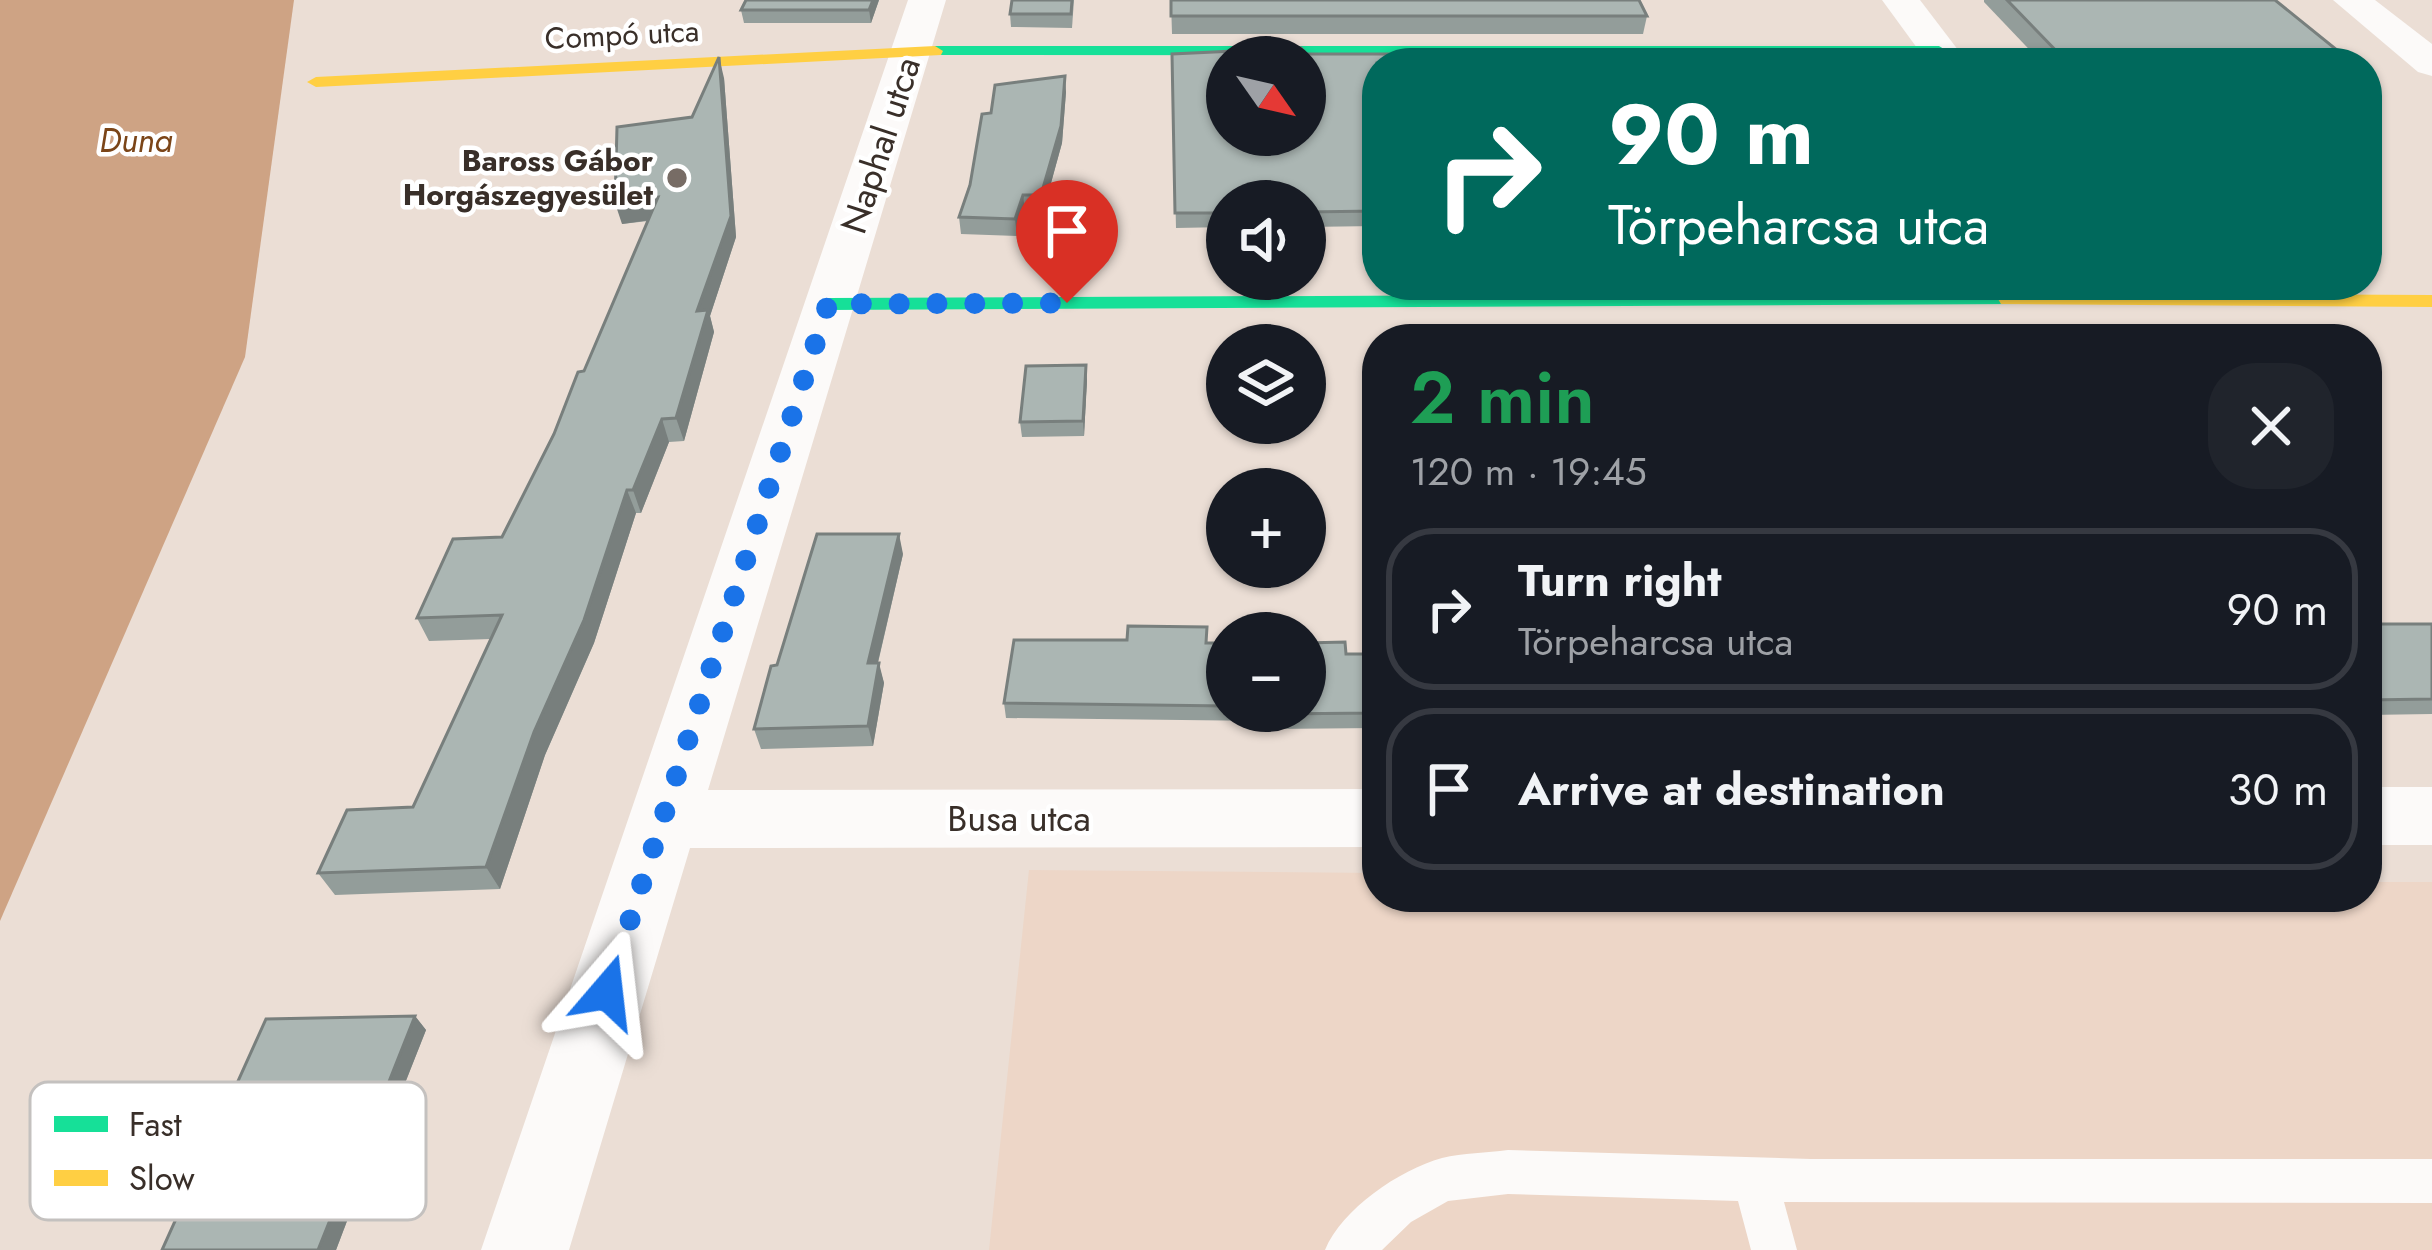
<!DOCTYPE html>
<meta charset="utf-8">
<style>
body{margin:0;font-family:Jost,sans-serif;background:#20242c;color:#f1f3f6;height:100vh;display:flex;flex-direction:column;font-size:45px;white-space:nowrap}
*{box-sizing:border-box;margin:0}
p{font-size:39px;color:#9ea1a6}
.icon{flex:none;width:66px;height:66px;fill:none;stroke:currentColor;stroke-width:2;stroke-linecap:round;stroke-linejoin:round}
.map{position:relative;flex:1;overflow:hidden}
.side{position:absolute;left:1362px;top:324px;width:1020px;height:588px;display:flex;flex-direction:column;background:#171b24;border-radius:48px;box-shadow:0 3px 9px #0004}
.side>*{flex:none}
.hud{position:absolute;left:1362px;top:48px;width:1020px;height:252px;border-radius:48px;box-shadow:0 3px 9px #0004;background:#00695c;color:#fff;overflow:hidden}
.needle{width:78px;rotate:124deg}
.tools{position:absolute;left:1206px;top:36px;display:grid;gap:24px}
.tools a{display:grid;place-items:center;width:120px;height:120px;border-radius:50%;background:#171b24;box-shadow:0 3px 9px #0004;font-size:60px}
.pin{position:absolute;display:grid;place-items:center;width:102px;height:102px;color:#fff;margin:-123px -51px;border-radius:50% 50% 50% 0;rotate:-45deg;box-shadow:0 0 12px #0007}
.pin .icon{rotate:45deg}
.me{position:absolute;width:132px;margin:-66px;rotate:17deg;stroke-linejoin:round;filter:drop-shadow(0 0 9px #0008)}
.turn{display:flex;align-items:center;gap:42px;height:252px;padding:0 48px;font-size:54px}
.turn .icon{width:156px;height:156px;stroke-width:2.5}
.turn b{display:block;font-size:84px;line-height:102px}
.round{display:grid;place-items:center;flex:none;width:126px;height:126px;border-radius:48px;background:#20242c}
.summary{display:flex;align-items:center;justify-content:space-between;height:204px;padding:0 48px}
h1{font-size:72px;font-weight:600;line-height:90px;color:#1e9e55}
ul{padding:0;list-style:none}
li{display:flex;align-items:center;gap:36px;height:162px;margin:0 24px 18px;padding:0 24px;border:6px solid #363941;border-radius:48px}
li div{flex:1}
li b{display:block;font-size:45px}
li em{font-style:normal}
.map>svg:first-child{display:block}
.built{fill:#edd6c7}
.water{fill:#cea384}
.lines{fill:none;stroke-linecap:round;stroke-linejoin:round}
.lane{fill:#fcfaf9;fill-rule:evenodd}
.street{fill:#fcfaf9;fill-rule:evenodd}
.fast{fill:#16e098;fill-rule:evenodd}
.slow{fill:#ffcf43;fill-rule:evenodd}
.wall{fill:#939d9a}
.shaded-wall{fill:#787f7d}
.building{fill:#abb6b3;stroke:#787f7d;stroke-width:3;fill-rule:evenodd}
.route{stroke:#1a73e8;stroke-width:21;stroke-dasharray:0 37.8}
.poi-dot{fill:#776c65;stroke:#fff;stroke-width:4.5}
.labels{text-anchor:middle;stroke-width:9;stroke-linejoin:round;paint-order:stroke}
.far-street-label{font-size:30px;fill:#392f29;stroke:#fff}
.far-poi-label{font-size:30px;font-weight:bold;fill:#392f29;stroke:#fff;text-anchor:end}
.far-water-label{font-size:33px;font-style:italic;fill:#7b4518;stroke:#fff}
.street-label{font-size:36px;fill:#392f29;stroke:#fff}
.key{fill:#fff;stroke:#c4c1bf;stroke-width:3}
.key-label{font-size:33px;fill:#392f29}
</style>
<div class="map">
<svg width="2432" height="1250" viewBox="0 0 2432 1250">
<rect width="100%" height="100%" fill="#ebded5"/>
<polygon class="built" points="1029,870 1377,873 1377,897 2367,897 2367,882 2432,882 2432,1250 989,1250"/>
<polygon class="water" points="0,0 294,0 245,357 0,921"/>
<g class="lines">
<path class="lane" d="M1508,1150l303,9h621v44l-648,-1 13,48h-46l-13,-49 -230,-7 -60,7 -37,21 -29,28h-57c17,-41 74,-80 117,-92 21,-5 45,-5 66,-8z"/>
<g class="street">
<polygon points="908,0 946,0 708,790 1377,789 1377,847 690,848 569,1250 481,1250"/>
<polygon points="1882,0 1920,0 1968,63 1928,63"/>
<polygon points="2333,0 2375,0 2432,44 2432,76 2418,72"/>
<rect x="2367" y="787" width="65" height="58"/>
</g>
<g class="fast">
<polygon points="935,46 1939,46 1947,51 1939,56 929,55 927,51"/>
<polygon points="2009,293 2020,299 2017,304 828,310 817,304 828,298"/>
</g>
<g class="slow">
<polygon points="935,46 943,51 941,55 316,87 307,82 316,77"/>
<polygon points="2009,293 2432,295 2432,307 2001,304 1998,299"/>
</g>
</g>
<g class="wall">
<polygon points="879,0 871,23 744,23 741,10"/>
<polygon points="1012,0 1074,0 1072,28 1011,27 1010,14"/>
<polygon points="1171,0 1647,16 1643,34 1172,34"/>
<polygon points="1984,0 2275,0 2353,63 2042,63 1984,2"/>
<polygon points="1172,54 1377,63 1377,226 1305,227 1305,201 1227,201 1227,227 1176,228"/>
<polygon points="724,78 736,237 710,316 714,332 684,441 669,442 641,513 636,513 594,643 545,755 500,889 335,895 318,873 413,807 491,639 429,641 417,618 502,537 584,371 648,221 622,224 692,117"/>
<polygon points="1066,92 1062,143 1043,212 1025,211 1017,236 961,234 959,217 991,113"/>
<polygon points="1087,380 1084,436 1022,437 1020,422"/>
<polygon points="903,554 878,663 884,683 873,746 761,749 754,729 777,665"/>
<polygon points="2367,624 2432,624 2432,714 2367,715"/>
<polygon points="1207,643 1227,643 1227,711 1305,711 1346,654 1377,654 1377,728 1265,729 1265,721 1006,718 1004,703"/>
<polygon points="415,1016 426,1030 362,1192 358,1192 336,1250 162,1250"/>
</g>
<g class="shaded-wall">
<polygon points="873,0 879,0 871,23 869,10"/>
<polygon points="719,57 724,78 736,237 710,316 714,332 684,441 676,418 697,311"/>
<polygon points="1065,76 1066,92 1062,143 1043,212 1041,195"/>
<polygon points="1023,195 1025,211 1017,236 1015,219"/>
<polygon points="658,197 665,218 622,224 615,203"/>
<polygon points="1086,365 1087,380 1084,436 1083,421"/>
<polygon points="662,419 669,442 641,513 633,490"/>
<polygon points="627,490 636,513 594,643 545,755 500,889 486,867 534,732"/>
<polygon points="899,534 903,554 873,683 868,663"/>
<polygon points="879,663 884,683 873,746 868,726"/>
<polygon points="415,1016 426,1030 362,1192 350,1180"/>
<polygon points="346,1180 358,1192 336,1250 318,1250"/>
</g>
<g class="building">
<polygon points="746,0 873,0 869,10 741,10"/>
<polygon points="1012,0 1072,0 1071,14 1010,14"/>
<polygon points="1171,0 1639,0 1647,16 1171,16"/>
<polygon points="2007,0 2275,0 2353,63 2068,63"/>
<path d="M1301,48l5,6h358l4,9h-291v148l-72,1v-11h-78v12h-52l-3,-159zM1227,57h78v78h-78z"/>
<polygon points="719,57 731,216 697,311 708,310 676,418 662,419 633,490 627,490 584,620 534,732 486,867 318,873 347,810 413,807 502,615 417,618 453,539 502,537 554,434 578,372 584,371 658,197 615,203 617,127 692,117"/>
<polygon points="1065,76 1061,126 1041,195 1023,195 1015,219 959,217 970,185 982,114 991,113 995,85"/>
<polygon points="1086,365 1083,421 1020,422 1026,366"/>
<polygon points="817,534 899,534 868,663 879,663 868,726 754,729 771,666 777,665"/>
<polygon points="2367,624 2432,624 2432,699 2367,700"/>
<polygon points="1128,626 1207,627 1206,643 1227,643 1227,706 1004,703 1014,640 1127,640"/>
<polygon points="1345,642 1346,654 1377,654 1377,713 1266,714 1266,711 1305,711 1305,643"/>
<polygon points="415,1016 350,1180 346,1180 318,1250 162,1250 266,1019"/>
</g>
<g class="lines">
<polyline class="route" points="607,992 828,304 1067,303"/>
</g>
<circle class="poi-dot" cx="677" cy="178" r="12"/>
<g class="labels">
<g class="far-street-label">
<text transform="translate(622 35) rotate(-3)" y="10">Compó utca</text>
</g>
<g class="far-poi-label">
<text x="653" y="171">Baross Gábor<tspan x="653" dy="34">Horgászegyesület</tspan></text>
</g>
<g class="far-water-label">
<text x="136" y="152">Duna</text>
</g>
<g class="street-label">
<text transform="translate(880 145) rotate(-72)" y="13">Naphal utca</text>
<text x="1019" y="831">Busa utca</text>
</g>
</g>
<rect x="30" y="1082" width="396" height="138" rx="18" class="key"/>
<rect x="54" y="1116" width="54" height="16" fill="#16e098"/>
<rect x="54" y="1170" width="54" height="16" fill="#ffcf43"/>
<g class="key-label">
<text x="129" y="1136">Fast</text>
<text x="129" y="1190">Slow</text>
</g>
</svg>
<div class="tools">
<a><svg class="needle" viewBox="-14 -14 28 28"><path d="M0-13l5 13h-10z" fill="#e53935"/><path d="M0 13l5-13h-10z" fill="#9ea1a6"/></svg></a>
<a><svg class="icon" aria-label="sound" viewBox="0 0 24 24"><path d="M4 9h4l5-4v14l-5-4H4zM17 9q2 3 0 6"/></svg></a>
<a><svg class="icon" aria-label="layers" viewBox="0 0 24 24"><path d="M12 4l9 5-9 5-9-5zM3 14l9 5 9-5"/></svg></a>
<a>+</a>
<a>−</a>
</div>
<div class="pin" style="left:1067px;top:303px;background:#d93025"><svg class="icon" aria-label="arrive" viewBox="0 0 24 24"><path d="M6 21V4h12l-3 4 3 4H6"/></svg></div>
<svg class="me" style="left:607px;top:992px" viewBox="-20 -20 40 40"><path d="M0-17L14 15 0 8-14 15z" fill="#1a73e8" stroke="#fff" stroke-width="4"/></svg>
<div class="hud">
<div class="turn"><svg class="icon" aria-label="right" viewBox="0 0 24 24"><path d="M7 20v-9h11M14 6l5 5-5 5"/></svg><div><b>90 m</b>Törpeharcsa utca</div></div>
</div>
<section class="side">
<div class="summary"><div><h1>2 min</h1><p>120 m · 19:45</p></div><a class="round"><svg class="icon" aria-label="close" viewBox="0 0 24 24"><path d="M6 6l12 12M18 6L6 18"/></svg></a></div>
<ul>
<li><svg class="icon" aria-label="right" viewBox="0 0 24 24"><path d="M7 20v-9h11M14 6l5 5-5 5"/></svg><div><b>Turn right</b><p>Törpeharcsa utca</p></div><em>90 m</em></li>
<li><svg class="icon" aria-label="arrive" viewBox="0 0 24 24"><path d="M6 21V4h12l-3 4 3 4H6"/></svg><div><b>Arrive at destination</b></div><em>30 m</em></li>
</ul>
</section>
</div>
